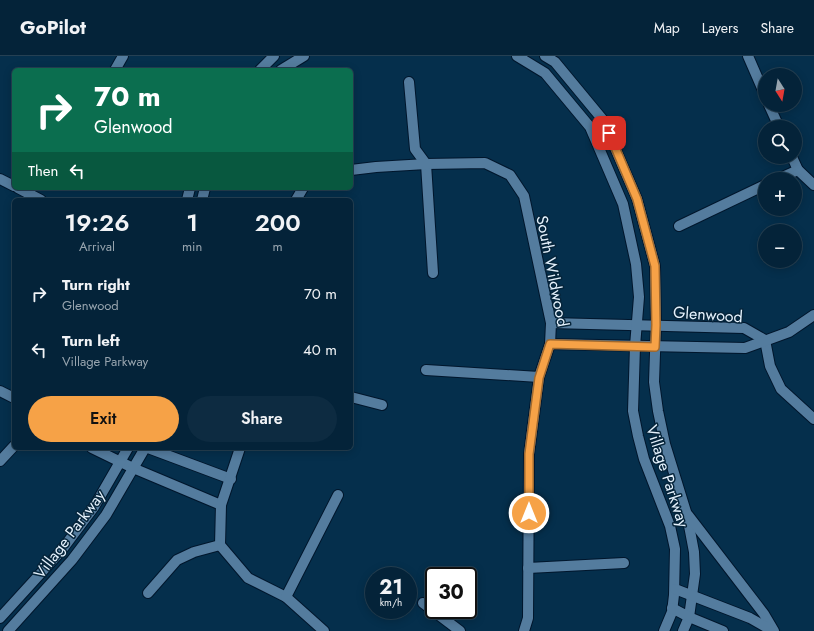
<!DOCTYPE html>
<meta charset="utf-8">
<style>
body{margin:0;font-family:Jost,sans-serif;background:#0d2b41;color:#f1f3f6;height:100vh;display:flex;flex-direction:column;font-size:15px;white-space:nowrap}
*{box-sizing:border-box;margin:0}
p{font-size:13px;color:#97a4ae}
.icon{flex:none;width:22px;height:22px;fill:none;stroke:currentColor;stroke-width:2;stroke-linecap:round;stroke-linejoin:round}
.map{position:relative;flex:1;overflow:hidden}
.drawer{position:absolute;left:12px;top:142px;width:341px;height:252px;display:flex;flex-direction:column;background:#042339;border-radius:6px;box-shadow:0 2px 10px #0003,0 0 0 1px #254053}
.drawer>*{flex:none}
.hud{position:absolute;left:12px;top:12px;width:341px;height:122px;border-radius:6px;box-shadow:0 2px 10px #0003,0 0 0 1px #254053;background:#0b6e4f;color:#fff;overflow:hidden}
.needle{width:26px;rotate:169deg}
.buttons{position:absolute;left:758px;top:12px;display:grid;gap:8px}
.buttons a{display:grid;place-items:center;width:44px;height:44px;border-radius:50%;background:#042339;box-shadow:0 2px 10px #0003,0 0 0 1px #254053;font-size:20px}
.speed{position:absolute;left:365px;top:511px;display:flex;gap:8px;font-size:20px;font-weight:700;text-align:center}
.speed>*{display:grid;place-content:center;width:52px;height:52px;border-radius:50%;background:#042339;box-shadow:0 2px 10px #0003,0 0 0 1px #254053;line-height:1}
.speed small{font-size:10px;font-weight:400}
.speed .limit{border:2px solid #111;border-radius:6px;background:#fff;color:#111}
.pin{position:absolute;display:grid;place-items:center;width:34px;height:34px;color:#fff;margin:-17px;border-radius:8px;box-shadow:0 2px 6px #0006}
.me{position:absolute;width:44px;margin:-22px;rotate:0deg;stroke-linejoin:round;filter:drop-shadow(0 0 3px #0008)}
.turn{display:flex;align-items:center;gap:14px;height:84px;padding:0 16px;font-size:18px}
.turn .icon{width:52px;height:52px;stroke-width:2.5}
.turn b{display:block;font-size:28px;line-height:34px}
.then{display:flex;align-items:center;height:38px;padding:0 16px;background:#0003;gap:8px;font-size:15px}
.eta{display:flex;justify-content:space-evenly;align-items:center;height:68px;text-align:center}
.eta b{font-size:24px;font-weight:600;line-height:28px}
.button{display:flex;gap:8px;margin-top:auto;padding:8px 16px}
.button a{flex:1;height:46px;border-radius:24px;background:#f6a247;color:#111;font-size:16px;font-weight:600;line-height:46px;text-align:center}
.button a+a{background:#0d2b41;color:#f1f3f6}
ul{padding:0;list-style:none}
li{display:flex;align-items:center;gap:12px;height:56px;padding:0 16px}
li div{flex:1}
li b{display:block;font-size:15px}
li em{font-style:normal}
header{display:flex;align-items:center;gap:24px;box-sizing:border-box;height:56px;padding:0 20px;background:#042339;border-bottom:1px solid #254053}
header strong{font-size:19px}
nav{display:flex;gap:22px;margin-inline-start:auto;font-size:14px}
.map>svg:first-child{display:block}
.lines{fill:none;stroke-linecap:round;stroke-linejoin:round}
.minor-casing{stroke:#00162c;stroke-width:12}
.tertiary-casing{stroke:#00162c;stroke-width:12}
.minor{stroke:#547c9e;stroke-width:10}
.tertiary{stroke:#547c9e;stroke-width:10}
.route-casing{stroke:#a0692e;stroke-width:10}
.route{stroke:#f6a247;stroke-width:7}
.labels{text-anchor:middle;stroke-width:3;stroke-linejoin:round;paint-order:stroke}
.street-label{font-size:16px;fill:#e5f2fd;stroke:#06253b}
</style>
<header>
<strong>GoPilot</strong>
<nav><a>Map</a><a>Layers</a><a>Share</a></nav>
</header>
<div class="map">
<svg width="814" height="575" viewBox="0 0 814 575">
<rect width="100%" height="100%" fill="#052f4c"/>
<g class="lines">
<g class="minor-casing">
<g id="minor">
<polyline points="748,0 765,39"/>
<polyline points="115,14 123,0"/>
<polyline points="409,26 415,93 426,108 433,217"/>
<polyline points="769,49 779,71"/>
<polyline points="792,101 798,114 814,129"/>
<polyline points="351,114 376,111 426,108 485,107 510,119 524,140 551,267 550,288 539,321 529,398 528,562 524,575"/>
<polyline points="0,123 14,130"/>
<polyline points="778,123 798,114"/>
<polyline points="18,132 41,144"/>
<polyline points="296,144 303,132"/>
<polyline points="679,170 765,129"/>
<polyline points="551,267 744,272 765,284"/>
<polyline points="765,284 770,310 781,333 814,363"/>
<polyline points="550,288 745,292 789,276 814,259"/>
<polyline points="426,314 539,321"/>
<polyline points="0,335 14,342"/>
<polyline points="351,341 382,349"/>
<polyline points="92,392 133,412 221,449"/>
<polyline points="148,392 231,423"/>
<polyline points="240,392 221,449 220,489 248,522 286,541 324,575"/>
<polyline points="0,405 14,390"/>
<polyline points="528,512 624,507"/>
<polyline points="148,537 177,504 194,496 220,489"/>
<polyline points="286,541 338,439"/>
<polyline points="423,547 460,575"/>
</g>
</g>
<g class="tertiary-casing">
<g id="tertiary">
<polyline points="517,0 545,17 590,71 623,148 636,208 639,241 635,290 633,355 638,380 644,403 670,470 675,493 674,539 672,556 664,575"/>
<polyline points="545,0 555,6 603,64 637,143 655,210 656,269 654,326 658,355 665,388 687,459 694,496 695,518 689,561 683,575"/>
<polyline points="260,14 274,0"/>
<polyline points="281,14 304,0"/>
<polyline points="187,144 190,132"/>
<polyline points="202,144 205,132"/>
<polyline points="688,459 764,558 774,575"/>
<polyline points="675,533 750,562 773,575"/>
<polyline points="672,552 689,561 723,575"/>
<polyline points="0,562 61,495 94,451 128,392"/>
<polyline points="8,575 72,504 106,459 145,392"/>
</g>
</g>
<use href="#minor" class="minor"/>
<use href="#tertiary" class="tertiary"/>
</g>
<g class="lines">
<g class="route-casing">
<polyline id="route" points="529,457 529,398 539,322 550,288 655,291 656,269 655,210 637,143 609,77"/>
</g>
<use href="#route" class="route"/>
</g>
<g class="labels">
<g class="street-label">
<text transform="translate(553 215) rotate(79)" y="6">South Wildwood</text>
<text transform="translate(708 258) rotate(4)" y="6">Glenwood</text>
<text transform="translate(668 420) rotate(72)" y="6">Village Parkway</text>
<text transform="translate(69 478) rotate(-53)" y="6">Village Parkway</text>
</g>
</g>
</svg>
<div class="buttons">
<a><svg class="needle" viewBox="-14 -14 28 28"><path d="M0-13l5 13h-10z" fill="#e53935"/><path d="M0 13l5-13h-10z" fill="#97a4ae"/></svg></a>
<a><svg class="icon" aria-label="search" viewBox="0 0 24 24"><circle cx="10" cy="10" r="6"/><path d="M15 15l6 6"/></svg></a>
<a>+</a>
<a>−</a>
</div>
<div class="speed"><div>21<small>km/h</small></div><div class="limit">30</div></div>
<div class="pin" style="left:609px;top:77px;background:#d93025"><svg class="icon" aria-label="arrive" viewBox="0 0 24 24"><path d="M6 21V4h12l-3 4 3 4H6"/></svg></div>
<svg class="me" style="left:529px;top:457px" viewBox="-20 -20 40 40"><circle r="17" fill="#f6a247" stroke="#fff" stroke-width="3"/><path d="M0-11L8 9 0 5-8 9z" fill="#fff"/></svg>
<div class="hud">
<div class="turn"><svg class="icon" aria-label="right" viewBox="0 0 24 24"><path d="M7 20v-9h11M14 6l5 5-5 5"/></svg><div><b>70 m</b>Glenwood</div></div>
<div class="then">Then<svg class="icon" aria-label="left" viewBox="0 0 24 24"><path d="M17 20v-9H6M10 6l-5 5 5 5"/></svg></div>
</div>
<section class="drawer">
<div class="eta">
<div><b>19:26</b><p>Arrival</p></div>
<div><b>1</b><p>min</p></div>
<div><b>200</b><p>m</p></div>
</div>
<ul>
<li><svg class="icon" aria-label="right" viewBox="0 0 24 24"><path d="M7 20v-9h11M14 6l5 5-5 5"/></svg><div><b>Turn right</b><p>Glenwood</p></div><em>70 m</em></li>
<li><svg class="icon" aria-label="left" viewBox="0 0 24 24"><path d="M17 20v-9H6M10 6l-5 5 5 5"/></svg><div><b>Turn left</b><p>Village Parkway</p></div><em>40 m</em></li>
</ul>
<div class="button"><a>Exit</a><a>Share</a></div>
</section>
</div>
